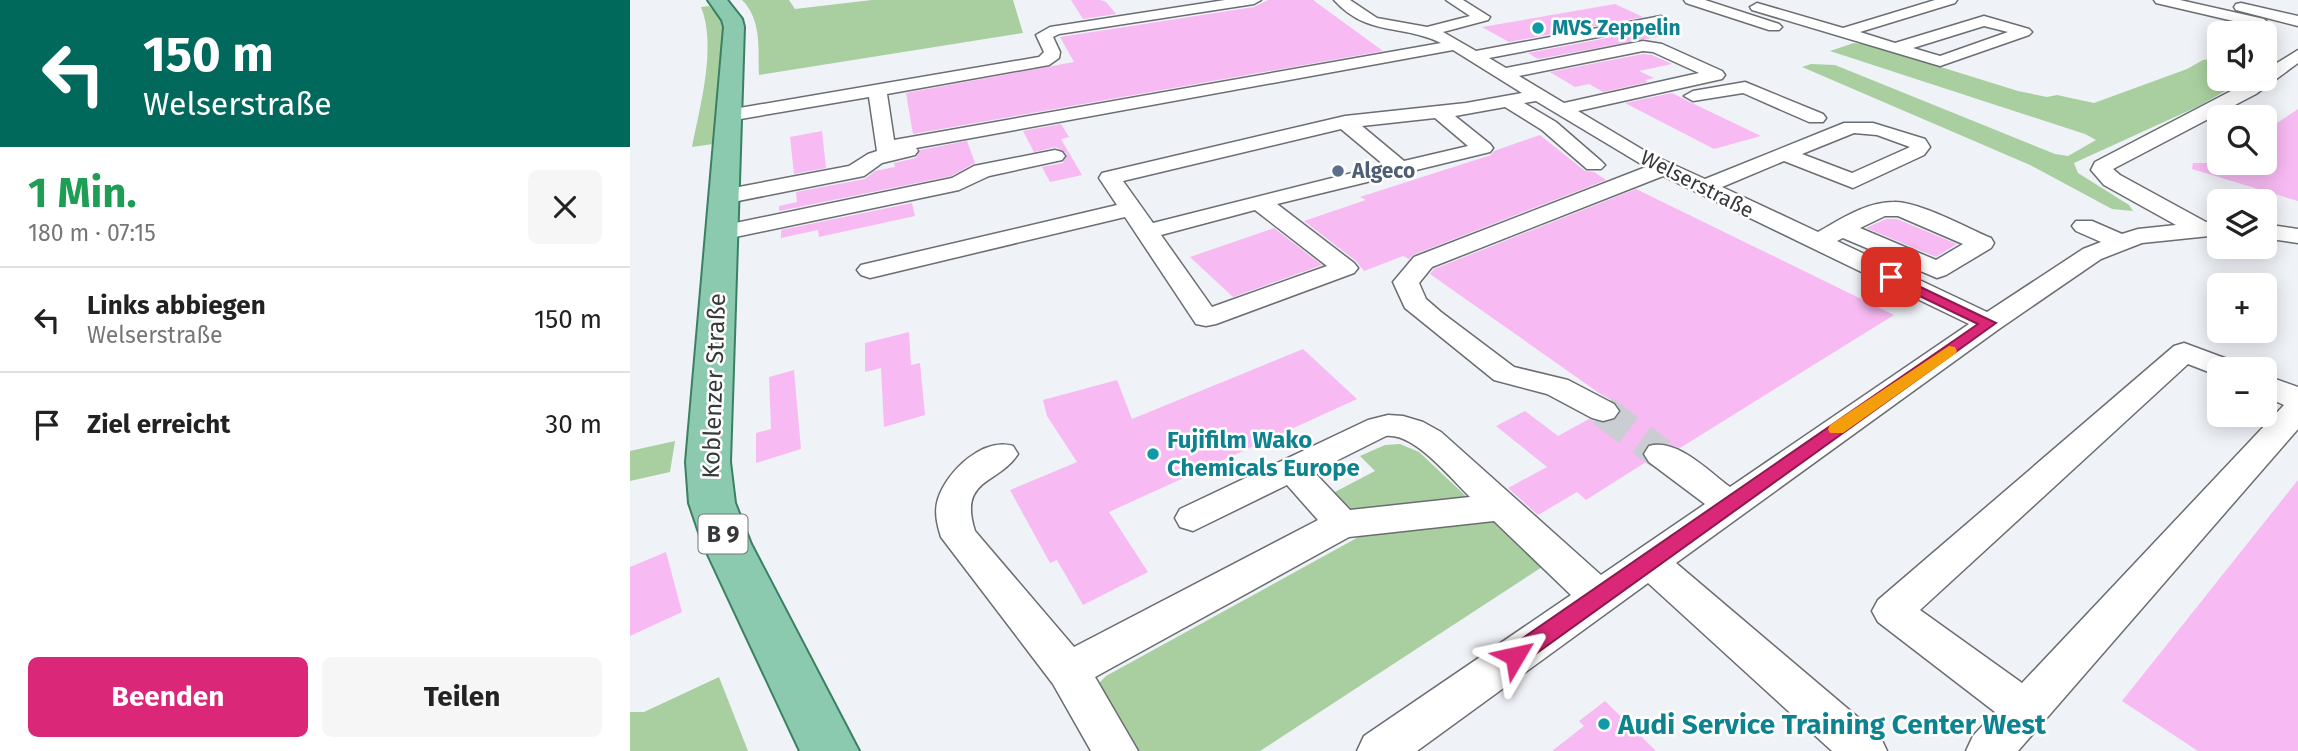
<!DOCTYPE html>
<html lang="de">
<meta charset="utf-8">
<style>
body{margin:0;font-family:"Fira Sans",sans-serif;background:#f6f6f6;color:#222;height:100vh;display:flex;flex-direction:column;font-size:26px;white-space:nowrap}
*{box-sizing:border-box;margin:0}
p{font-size:23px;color:#767676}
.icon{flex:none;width:38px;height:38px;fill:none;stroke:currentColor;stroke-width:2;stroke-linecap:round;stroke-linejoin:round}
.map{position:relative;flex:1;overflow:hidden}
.drawer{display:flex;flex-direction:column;background:#fff;width:630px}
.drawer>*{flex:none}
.guide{background:#00695c;color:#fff;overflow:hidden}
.controls{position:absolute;left:1577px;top:21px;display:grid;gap:14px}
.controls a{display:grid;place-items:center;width:70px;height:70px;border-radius:10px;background:#fff;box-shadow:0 4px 18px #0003;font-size:35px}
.pin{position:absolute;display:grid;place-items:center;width:60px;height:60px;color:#fff;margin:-30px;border-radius:14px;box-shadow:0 4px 10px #0006}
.me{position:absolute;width:77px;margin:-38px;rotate:54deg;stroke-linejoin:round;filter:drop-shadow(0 0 5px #0008)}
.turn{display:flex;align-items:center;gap:24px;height:147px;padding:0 28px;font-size:32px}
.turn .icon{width:91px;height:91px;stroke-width:2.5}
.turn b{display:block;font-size:49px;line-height:60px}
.round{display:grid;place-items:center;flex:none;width:74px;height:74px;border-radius:10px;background:#f6f6f6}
.summary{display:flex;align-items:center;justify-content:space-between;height:119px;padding:0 28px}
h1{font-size:42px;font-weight:700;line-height:52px;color:#1e9e55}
.primary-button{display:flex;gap:14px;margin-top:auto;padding:14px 28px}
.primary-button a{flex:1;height:80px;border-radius:10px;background:#db2777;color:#fff;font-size:28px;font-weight:700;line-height:80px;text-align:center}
.primary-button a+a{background:#f6f6f6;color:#222}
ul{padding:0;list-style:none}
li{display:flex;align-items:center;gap:21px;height:105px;padding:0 28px;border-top:2px solid #e0e0e0}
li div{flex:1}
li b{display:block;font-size:26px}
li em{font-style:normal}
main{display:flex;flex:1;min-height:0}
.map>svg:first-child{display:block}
.green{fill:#a9cfa0}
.building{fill:#f8baf3}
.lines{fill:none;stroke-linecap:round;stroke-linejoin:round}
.minor-tunnel{stroke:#cacdd1;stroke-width:32;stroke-dasharray:32 16;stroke-linecap:butt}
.minor-casing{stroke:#6a6d71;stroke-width:3}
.major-casing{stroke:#3b8063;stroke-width:4}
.minor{fill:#fff;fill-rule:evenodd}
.major{fill:#8bcaaf;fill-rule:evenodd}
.route{fill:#db2777;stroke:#8e194d;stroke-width:2}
.slow{fill:#f59e0b}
.culture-dot{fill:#0f9aa8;stroke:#fff;stroke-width:2.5}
.service-dot{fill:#5c6f8a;stroke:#fff;stroke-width:2.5}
.labels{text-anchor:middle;stroke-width:5;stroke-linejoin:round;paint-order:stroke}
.far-culture-label{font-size:21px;font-weight:bold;fill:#0d838f;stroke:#fff;text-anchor:start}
.far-service-label{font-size:21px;font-weight:bold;fill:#4e5e75;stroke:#fff;text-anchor:start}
.far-street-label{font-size:21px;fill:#37383a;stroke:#fff}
.shield{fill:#fff;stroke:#737475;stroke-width:2}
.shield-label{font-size:23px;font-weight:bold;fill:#37383a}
.street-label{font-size:24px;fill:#37383a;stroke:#fff}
.culture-label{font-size:24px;font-weight:bold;fill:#0d838f;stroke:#fff;text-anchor:start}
.near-culture-label{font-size:28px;font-weight:bold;fill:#0d838f;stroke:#fff;text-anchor:start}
</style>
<main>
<section class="drawer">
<div class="guide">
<div class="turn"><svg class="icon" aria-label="left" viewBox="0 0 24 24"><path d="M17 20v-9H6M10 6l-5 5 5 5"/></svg><div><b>150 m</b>Welserstraße</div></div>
</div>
<div class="summary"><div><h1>1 Min.</h1><p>180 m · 07:15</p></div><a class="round"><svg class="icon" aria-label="close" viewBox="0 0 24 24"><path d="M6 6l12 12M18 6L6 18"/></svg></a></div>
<ul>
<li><svg class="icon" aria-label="left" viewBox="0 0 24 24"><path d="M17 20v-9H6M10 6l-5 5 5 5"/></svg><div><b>Links abbiegen</b><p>Welserstraße</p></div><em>150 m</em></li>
<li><svg class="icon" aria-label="arrive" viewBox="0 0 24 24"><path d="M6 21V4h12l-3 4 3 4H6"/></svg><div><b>Ziel erreicht</b></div><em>30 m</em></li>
</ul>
<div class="primary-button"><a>Beenden</a><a>Teilen</a></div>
</section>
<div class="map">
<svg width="1668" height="751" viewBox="0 0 1668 751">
<rect width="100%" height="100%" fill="#eff2f7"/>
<g class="green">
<path d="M112,0h47l6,9 77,-9h141l10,33 -264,42c-1,-26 3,-55 -17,-75z"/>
<path d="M79,6l13,15 1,9 -10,114 -21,3c8,-41 25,-101 9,-140z"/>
<polygon points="1224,43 1240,45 1388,91 1417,97 1427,95 1464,103 1557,69 1573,60 1586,58 1581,53 1584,50 1589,50 1589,79 1616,79 1569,106 1444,163 1448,173 1499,205 1503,211 1482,209 1400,165 1172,67 1181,64 1205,65 1425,154 1438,156 1466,140 1455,134 1200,51"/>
<polygon points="45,441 40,472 0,481 0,451"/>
<polygon points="770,444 789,452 840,500 719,512 701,494 745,471 730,456 755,445"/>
<polygon points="864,521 912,567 630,751 501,751 467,693 469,683 476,676 734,534"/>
<polygon points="89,677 118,751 0,751 0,712 14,712"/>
</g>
<g class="building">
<polygon points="441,0 470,0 476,2 486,14 453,19"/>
<polygon points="638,0 683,0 753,51 283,134 276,93 444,62 430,37 624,7"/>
<polygon points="985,4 1013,17 879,42 852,27"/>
<polygon points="1035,27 1048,33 908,59 898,53"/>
<polygon points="1013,54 1022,55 1042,64 1009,71 1024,78 1015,80 1018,82 973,92 959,84 945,87 920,72"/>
<polygon points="1042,93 1062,103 1131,136 1084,149 995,103"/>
<polygon points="1668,109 1668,201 1562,169 1563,163 1634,163 1634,132"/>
<polygon points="431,124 439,137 431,139 452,175 420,182 412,167 433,163 437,154 426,147 404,152 393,131"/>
<polygon points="192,131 196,168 164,174 160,137"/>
<polygon points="910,135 955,171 964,172 976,180 783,255 779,259 773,256 734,271 726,261 674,221 736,200 730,197 861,155 864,151"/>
<polygon points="337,141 345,163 321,176 149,211 149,206 167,202 166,192 235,179 245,171 265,167 264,163 286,158 290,150"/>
<polygon points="1006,189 1264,315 1050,448 1030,442 1019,443 1012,453 1016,462 956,500 947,492 908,515 878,488 917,467 866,426 895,411 928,436 959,419 972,424 985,421 991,409 985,402 969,393 800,274 804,269"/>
<polygon points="282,203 285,216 189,237 188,230 151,238 151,230"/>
<polygon points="1256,219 1267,219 1327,244 1306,257 1236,228"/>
<polygon points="644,228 692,265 603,297 560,257"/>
<polygon points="279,332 281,365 290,363 295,415 254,427 251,368 235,372 235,343"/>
<polygon points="673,349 727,399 479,512 518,572 453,605 427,560 420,563 380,490 447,462 417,416 413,400 487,380 502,419"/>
<polygon points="164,370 171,449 126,463 126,433 141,429 139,377"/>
<polygon points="1668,480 1668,751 1568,751 1492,701"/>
<polygon points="36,552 52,612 0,636 0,567"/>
<polygon points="975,701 1026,751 922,751 954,726 949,721"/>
</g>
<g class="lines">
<polyline class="minor-tunnel" points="973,411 1031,454"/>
<g class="minor-casing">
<g id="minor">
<path d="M595,0h36l-7,4 -195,30 -6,3 7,15 -1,6 -10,7 -162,29 7,46 547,-97c-38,-19 -74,-6 -107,-43h16l27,18 50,9 43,-11 -24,-16h17l27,17 -2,3 -45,12 33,19 185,-35 8,5 -3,3 -177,34 17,10 137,-27 19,3 60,27 3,4 -3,4 -144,32 72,43 55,25 139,-56h29l52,16 5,8 -6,8 -71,33 -69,-27 -62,26 96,45c23,-13 48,-30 76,-30 24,-1 73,26 97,36l3,5 -3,5 -45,27 -9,3 -94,-40 -6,3 150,71 96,-63 18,-7 -25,-11 -4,-5 4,-5h16l30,13 16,-5 38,-4 -72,-40 -13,-15 4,-8 159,-83h10v-8l34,-21v13l-42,31 -143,75 7,6 86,47 13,-1v14l-77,8 -41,16 -102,70 -323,234 204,173 7,15h-55l-184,-168 -231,168h-60l7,-15 207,-141 -77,-74 -145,16 -254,140 43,74h-47l-38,-67 -112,-147c-4,-13 -7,-25 -3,-38 9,-28 45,-62 75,-53l5,8c-20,31 -60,24 -43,77l99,116 244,-127 -31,-35 -94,46 -13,-4 -5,-9 5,-9 188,-89 20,-5 15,1 20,6 18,10 160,143 104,-71 -56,-42 -5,-8 5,-8c28,-8 59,25 81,41l239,-163 -306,-148 -231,91 -13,16 7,16 15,13 73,55 54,13 46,24 5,7 -5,7 -11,3 -11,-3 -45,-24 -53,-14 -89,-72 -12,-26 21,-25 232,-90 -110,-66 -12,2 32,19 45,39 4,4 -4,4h-14l-45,-39 -37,-23 -50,9 35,28 3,4 -3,4 -213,52 77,59 4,5 -4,5 -138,51 -10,2 -10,-2 -71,-107 -255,61 -9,-3 -4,-5 4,-5 256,-60 -18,-27 3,-5 243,-57 121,-13 56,-10 -69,-43 -537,98 2,3 -3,4 -33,8 -18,13 -141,28 -8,-2 -3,-5 3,-5 8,-2 126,-24 19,-12 9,-3 -8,-54 -140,24 -7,-2 -2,-4 2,-4 317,-54 5,-5 -8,-17 14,-8zM1013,51l10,1 46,21 -135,30 -45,-27zM805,118l33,28 -64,15 -42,-35zM711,129l43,36 -231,58 -30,-42zM1224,133l23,2 33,12 -58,26 -50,-19zM625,210l72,56 -115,41 -51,-72zM1255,216h13l65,28 -27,16 -76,-32zM756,436c29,-3 64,42 84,61l-120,13 -36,-38z"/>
<polygon points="1054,0 1075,0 1149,24 1152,27 1149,30 1139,30 1056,3"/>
<path d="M1305,0h22l-2,3 -95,29 35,11 89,-27 45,13 3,3 -3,3 -89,31 -188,-56 -2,-3 7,-4 86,25zM1354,26l24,6 -68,24 -27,-8z"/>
<polygon points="1524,0 1550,0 1634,19 1637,22 1629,27 1526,3"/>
<polygon points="1611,3 1668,16 1668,26 1606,10 1604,7 1606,4"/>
<polygon points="1115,82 1193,114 1196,118 1193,122 1179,122 1113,93 1063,101 1054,96 1063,91"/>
<polygon points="425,150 432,152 435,156 432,160 359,176 329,190 91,240 83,238 79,233 83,228 91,226 322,178 344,166"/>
<polygon points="1634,224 1668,229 1668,243 1634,238"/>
<polygon points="1554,343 1608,363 1613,369 1589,369 1589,376 1558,364 1290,610 1392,683 1654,405 1634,396 1634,375 1668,387 1668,429 1388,751 1336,751 1343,736 1365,712 1248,622 1242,611 1248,600 1544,346"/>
</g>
</g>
<g class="major-casing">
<polygon id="major" points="78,0 97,0 112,19 114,27 100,462 105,503 121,544 229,751 170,751 73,544 59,503 56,462 94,27 92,20"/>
</g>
<use href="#minor" class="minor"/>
<use href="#major" class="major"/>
</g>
<polygon class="route" points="1261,273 1366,323 893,663 885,666 877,663 874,656 877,649 1348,324 1256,280 1254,277"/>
<polygon class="slow" points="1319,346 1325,347 1327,351 1325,354 1213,433 1200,433 1198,429 1200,425"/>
<g class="culture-dot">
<circle cx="908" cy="28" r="7"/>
<circle cx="523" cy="454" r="7"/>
<circle cx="974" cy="724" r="7"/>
</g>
<circle class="service-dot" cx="708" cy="171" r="7"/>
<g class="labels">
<g class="far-culture-label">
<text x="922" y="35">MVS Zeppelin</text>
</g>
<g class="far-service-label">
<text x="722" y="178">Algeco</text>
</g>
<g class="far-street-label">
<text transform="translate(1067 184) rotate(27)" y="7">Welserstraße</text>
</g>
<rect class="shield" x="68.5" y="514.5" width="49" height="39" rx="5"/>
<g class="shield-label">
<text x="93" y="542">B 9</text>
</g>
<g class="street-label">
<text transform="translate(84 386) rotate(-88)" y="8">Koblenzer Straße</text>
</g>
<g class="culture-label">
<text x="537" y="448">Fujifilm Wako<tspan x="537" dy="28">Chemicals Europe</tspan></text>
</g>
<g class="near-culture-label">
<text x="988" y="734">Audi Service Training Center West</text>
</g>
</g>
</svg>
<div class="controls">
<a><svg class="icon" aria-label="sound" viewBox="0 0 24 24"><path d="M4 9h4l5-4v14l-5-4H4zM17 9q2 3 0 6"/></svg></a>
<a><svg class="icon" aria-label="search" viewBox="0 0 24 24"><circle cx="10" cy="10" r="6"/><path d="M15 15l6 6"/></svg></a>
<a><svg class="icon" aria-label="layers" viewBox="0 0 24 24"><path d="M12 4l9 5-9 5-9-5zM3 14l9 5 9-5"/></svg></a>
<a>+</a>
<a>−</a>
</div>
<div class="pin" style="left:1261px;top:277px;background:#d93025"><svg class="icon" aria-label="arrive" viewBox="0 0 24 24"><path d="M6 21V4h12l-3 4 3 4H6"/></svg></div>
<svg class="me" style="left:885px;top:656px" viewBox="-20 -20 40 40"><path d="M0-17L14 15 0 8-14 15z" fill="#db2777" stroke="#fff" stroke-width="4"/></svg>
</div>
</main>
